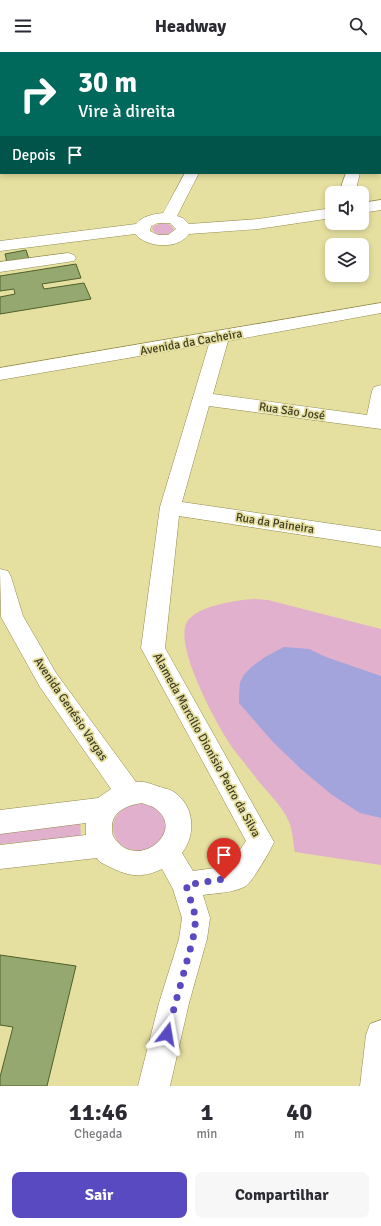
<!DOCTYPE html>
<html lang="pt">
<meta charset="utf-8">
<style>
body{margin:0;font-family:Signika,sans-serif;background:#f7f7f7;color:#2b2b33;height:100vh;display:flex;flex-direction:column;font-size:15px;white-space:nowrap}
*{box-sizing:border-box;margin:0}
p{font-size:13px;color:#7c7c81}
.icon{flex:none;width:22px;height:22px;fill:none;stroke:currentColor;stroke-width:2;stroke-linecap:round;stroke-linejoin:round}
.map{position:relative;height:1034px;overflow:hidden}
.sheet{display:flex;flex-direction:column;background:#fff;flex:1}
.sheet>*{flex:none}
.hud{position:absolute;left:0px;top:0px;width:381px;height:122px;box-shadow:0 2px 6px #0003;background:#00695c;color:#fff;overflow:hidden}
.fabs{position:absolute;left:325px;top:134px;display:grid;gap:8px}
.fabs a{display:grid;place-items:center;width:44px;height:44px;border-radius:8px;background:#fff;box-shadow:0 2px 6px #0003;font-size:20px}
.pin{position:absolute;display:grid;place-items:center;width:34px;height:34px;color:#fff;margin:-41px -17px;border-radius:50% 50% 50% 0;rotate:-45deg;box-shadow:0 0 4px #0007}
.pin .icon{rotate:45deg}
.me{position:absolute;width:44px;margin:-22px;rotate:14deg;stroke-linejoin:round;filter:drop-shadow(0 0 3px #0008)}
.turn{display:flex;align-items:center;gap:14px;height:84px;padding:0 12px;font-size:18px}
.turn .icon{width:52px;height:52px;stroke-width:2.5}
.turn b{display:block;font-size:28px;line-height:34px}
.then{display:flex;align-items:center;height:38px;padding:0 12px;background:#0003;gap:8px;font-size:15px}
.eta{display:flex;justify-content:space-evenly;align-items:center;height:68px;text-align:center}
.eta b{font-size:24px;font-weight:700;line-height:28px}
.button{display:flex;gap:8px;margin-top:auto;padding:8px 12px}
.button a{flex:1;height:46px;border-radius:8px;background:#5a4ac2;color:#fff;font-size:16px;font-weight:700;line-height:46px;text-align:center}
.button a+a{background:#f7f7f7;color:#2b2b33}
header{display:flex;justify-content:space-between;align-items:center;height:52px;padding:0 12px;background:#fff;font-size:18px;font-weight:700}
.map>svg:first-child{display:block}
.green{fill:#e1b0cc}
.water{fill:#a3a4dc}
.building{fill:#95a86f;stroke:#4f6029}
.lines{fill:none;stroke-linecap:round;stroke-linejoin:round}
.minor-casing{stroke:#918b4e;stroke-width:1}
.minor{fill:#fff;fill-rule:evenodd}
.route{stroke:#5a4ac2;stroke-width:7;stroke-dasharray:0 12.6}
.labels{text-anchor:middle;stroke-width:3.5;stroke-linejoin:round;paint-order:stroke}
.street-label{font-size:12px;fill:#403d24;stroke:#e5e0a0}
</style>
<header><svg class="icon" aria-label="menu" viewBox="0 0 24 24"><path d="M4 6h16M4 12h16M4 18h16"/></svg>Headway<svg class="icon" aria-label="search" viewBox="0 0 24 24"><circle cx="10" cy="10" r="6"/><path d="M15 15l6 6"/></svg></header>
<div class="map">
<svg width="381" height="1034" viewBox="0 0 381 1034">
<rect width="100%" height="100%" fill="#e5e0a0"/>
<g class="green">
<path d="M162,171l9,2 3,4c-5,8 -19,8 -22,-1l1,-2z"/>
<path d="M254,547l14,1 113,29v236l-86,-13c-2,-9 -2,-21 -6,-30 -6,-15 -19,-27 -29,-39 -9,-11 -17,-22 -26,-33 -15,-21 -61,-104 -47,-128 9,-16 50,-22 67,-23z"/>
<path d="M144,750l18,8 6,18c-3,5 -6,12 -10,16 -3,4 -10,5 -14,6 -38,5 -44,-45 0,-48z"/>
<polygon points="80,768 81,785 0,792 0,778"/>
</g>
<path class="water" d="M284,595l25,2 17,8 55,19v142l-21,-5 -28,-18 -31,-26 -29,-28 -33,-38c0,-6 0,-14 1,-20 4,-15 31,-30 44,-36z"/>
<g class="building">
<polygon points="26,198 29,207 7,210 5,202"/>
<polygon points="76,212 81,226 42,232 44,237 84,231 91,247 0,262 0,245 15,242 14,237 0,239 0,224"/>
<polygon points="0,903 76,914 47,1034 0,1034 0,1025 13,975 0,973"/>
</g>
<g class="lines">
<g class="minor-casing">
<g id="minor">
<rect x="189" y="0" width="13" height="1"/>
<polygon points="380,33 381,33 380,44"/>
<path d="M185,121h14l-22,43 6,2 6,6 69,-5 74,-11v10l-74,11 -69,5c-11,16 -42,14 -54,0l-135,17v-10l136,-17c6,-8 18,-10 27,-11zM158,171h12l6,6 -8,6h-10l-8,-4 1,-5z"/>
<polygon points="346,121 360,121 355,141 339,141"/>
<polygon points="381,148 381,158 362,161 362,151"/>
<polygon points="68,201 74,203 76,206 74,209 0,220 0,210"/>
<path d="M381,251v10l-153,28 -15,53 154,21 5,-24 2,-4 7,-2v44l-172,-23 -27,96 199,29v16l-202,-31 -14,132 109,194c-3,8 -22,40 -28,44 -12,7 -30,7 -43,9l7,23 -3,21 -18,64 -19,83h-32l21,-83 20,-64 3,-21 -9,-29 -11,-20c-25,12 -39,5 -62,-7l-3,-4 -97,11v-24l86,-10v-12l-86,11v-24l98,-12 13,-9 -71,-102 -39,-70 -1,-48 8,2 3,6 12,39 33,57 80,109c7,-1 13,1 21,4 5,2 13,3 17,6 21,14 22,43 8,61l11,18 36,-5 17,-25 -105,-193 19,-141 49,-163 -209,36v-12zM142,751c4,2 11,3 14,6 30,22 -18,62 -41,30 -3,-3 -3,-7 -3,-12 0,-16 16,-22 30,-24z"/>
<polygon points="381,968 381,1034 360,1034 366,983 370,972"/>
</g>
</g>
<use href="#minor" class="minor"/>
</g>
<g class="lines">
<polyline class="route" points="167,982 193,887 196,866 186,833 224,827"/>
</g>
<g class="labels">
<g class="street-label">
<text transform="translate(191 290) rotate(-10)" y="4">Avenida da Cacheira</text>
<text transform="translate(292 359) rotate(8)" y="4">Rua São José</text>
<text transform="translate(275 471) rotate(9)" y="4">Rua da Paineira</text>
<text transform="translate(71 657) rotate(56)" y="4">Avenida Genésio Vargas</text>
<text transform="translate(207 693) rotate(61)" y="4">Alameda Marcílio Dionísio Pedro da Silva</text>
</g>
</g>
</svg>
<div class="fabs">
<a><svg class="icon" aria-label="sound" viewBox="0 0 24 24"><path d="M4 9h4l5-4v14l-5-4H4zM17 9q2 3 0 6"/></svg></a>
<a><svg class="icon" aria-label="layers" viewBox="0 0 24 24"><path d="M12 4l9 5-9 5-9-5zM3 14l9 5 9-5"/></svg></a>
</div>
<div class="pin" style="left:224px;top:827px;background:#d93025"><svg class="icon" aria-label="arrive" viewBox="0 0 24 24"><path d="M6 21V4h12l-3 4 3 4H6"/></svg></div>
<svg class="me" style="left:167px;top:982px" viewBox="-20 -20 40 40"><path d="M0-17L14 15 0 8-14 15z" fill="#5a4ac2" stroke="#fff" stroke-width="4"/></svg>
<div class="hud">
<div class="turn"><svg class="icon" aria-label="right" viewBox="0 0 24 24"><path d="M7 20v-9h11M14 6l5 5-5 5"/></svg><div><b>30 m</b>Vire à direita</div></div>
<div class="then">Depois<svg class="icon" aria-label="arrive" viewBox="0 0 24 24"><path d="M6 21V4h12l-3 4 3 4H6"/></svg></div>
</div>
</div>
<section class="sheet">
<div class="eta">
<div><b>11:46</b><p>Chegada</p></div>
<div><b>1</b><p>min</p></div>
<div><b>40</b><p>m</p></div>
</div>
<div class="button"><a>Sair</a><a>Compartilhar</a></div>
</section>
